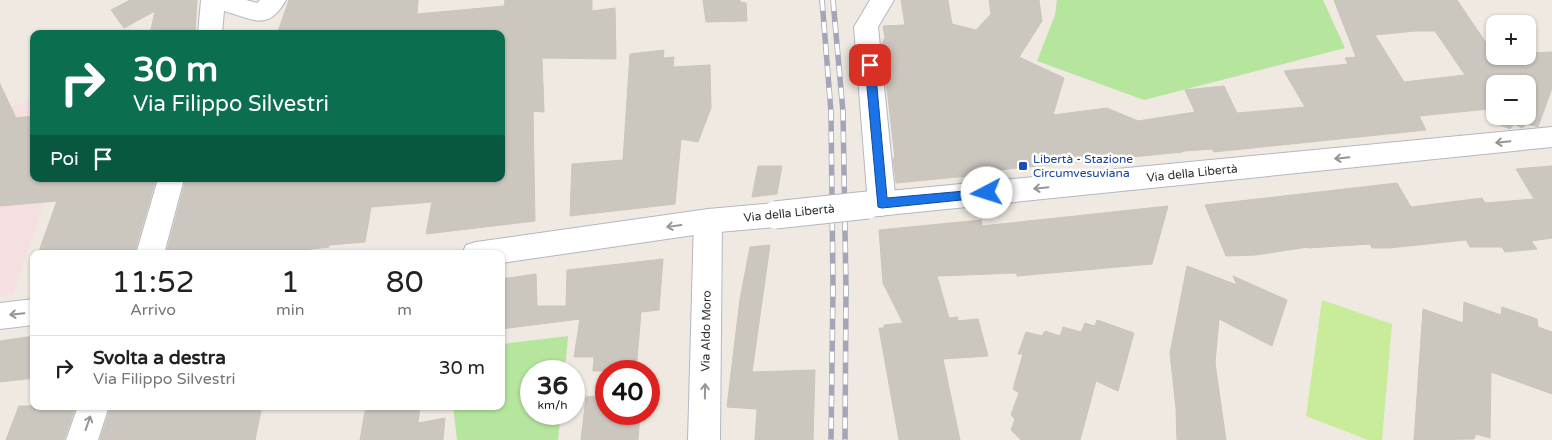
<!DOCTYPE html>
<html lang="it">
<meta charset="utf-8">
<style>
body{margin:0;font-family:"Varela Round",sans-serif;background:#f6f6f6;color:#222;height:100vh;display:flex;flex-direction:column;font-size:19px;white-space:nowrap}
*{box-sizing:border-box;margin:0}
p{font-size:16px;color:#767676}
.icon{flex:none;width:28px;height:28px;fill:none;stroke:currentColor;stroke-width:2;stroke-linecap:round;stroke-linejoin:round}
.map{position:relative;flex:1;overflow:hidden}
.panel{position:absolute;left:30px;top:250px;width:475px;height:160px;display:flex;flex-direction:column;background:#fff;border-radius:10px;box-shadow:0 1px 4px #0004}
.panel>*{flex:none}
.hud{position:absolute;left:30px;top:30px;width:475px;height:152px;border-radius:10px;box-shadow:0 1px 4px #0004;background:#0b6e4f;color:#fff;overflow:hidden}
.fabs{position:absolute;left:1486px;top:15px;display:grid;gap:10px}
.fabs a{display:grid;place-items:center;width:50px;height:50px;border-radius:10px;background:#fff;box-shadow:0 1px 4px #0004;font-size:25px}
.speed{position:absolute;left:520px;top:360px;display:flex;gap:10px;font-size:25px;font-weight:700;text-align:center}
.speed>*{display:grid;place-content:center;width:65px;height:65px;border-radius:50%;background:#fff;box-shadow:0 1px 4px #0004;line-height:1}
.speed small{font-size:12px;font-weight:400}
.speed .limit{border:8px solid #d22;background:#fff;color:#111}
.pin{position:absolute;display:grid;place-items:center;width:42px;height:42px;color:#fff;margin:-21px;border-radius:10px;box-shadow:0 2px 8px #0006}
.me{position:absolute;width:55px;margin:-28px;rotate:265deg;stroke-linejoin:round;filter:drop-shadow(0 0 4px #0008)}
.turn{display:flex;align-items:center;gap:18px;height:105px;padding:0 20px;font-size:22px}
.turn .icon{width:65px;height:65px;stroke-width:2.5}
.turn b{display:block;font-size:35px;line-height:42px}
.then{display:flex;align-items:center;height:48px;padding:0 20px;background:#0003;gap:10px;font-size:19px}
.eta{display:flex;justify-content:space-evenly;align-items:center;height:85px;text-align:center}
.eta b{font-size:30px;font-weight:600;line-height:35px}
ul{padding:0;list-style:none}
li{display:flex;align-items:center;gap:15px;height:65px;padding:0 20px;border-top:1px solid #e0e0e0}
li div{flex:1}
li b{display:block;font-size:19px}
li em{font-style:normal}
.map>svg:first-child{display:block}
.medical{fill:#f5dfe0}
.green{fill:#b6e59e}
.pitch{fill:#c9ec9a}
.building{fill:#cbc7bf;stroke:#cbc5ba;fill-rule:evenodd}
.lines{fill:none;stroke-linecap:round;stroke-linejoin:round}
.minor-casing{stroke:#b4b7c1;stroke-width:2}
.tertiary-casing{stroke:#b4b7c1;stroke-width:2}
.minor{fill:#fff;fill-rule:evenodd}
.tertiary{fill:#fff;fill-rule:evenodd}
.rail-casing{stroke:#a3a6b8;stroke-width:5.5}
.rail{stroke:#fff;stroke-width:4;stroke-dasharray:11;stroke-linecap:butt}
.tertiary-bridge-casing{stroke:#b4b7c1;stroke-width:29;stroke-linecap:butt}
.tertiary-bridge{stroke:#fff;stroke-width:27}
.oneway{stroke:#969696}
.route{fill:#1a73e8;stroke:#114b97}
.transit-dot{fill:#1a4fb4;stroke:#fff;stroke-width:2}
.labels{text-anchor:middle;stroke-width:5;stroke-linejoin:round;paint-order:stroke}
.transit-label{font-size:12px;fill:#164399;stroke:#fff;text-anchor:start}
.street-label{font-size:12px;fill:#2e2e2e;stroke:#fff}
</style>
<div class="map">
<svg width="1552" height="440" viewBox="0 0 1552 440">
<rect width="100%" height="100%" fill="#efe9e1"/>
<polygon class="medical" points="34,99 34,179 52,179 13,294 0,296 0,112"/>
<g class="green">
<polygon points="1057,0 1323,0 1345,48 1144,100 1037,61 1055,15"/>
<polygon points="568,336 565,371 531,371 531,414 561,414 558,440 457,440 453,406 501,406 501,344"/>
</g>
<polygon class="pitch" points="1322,300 1392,324 1382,440 1368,440 1306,416"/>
<g class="building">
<polygon points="130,0 197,0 195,34 150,34 155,11 124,28 111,10"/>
<polygon points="289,0 418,0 417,14 504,6 505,0 592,0 592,11 615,8 616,59 542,58 544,112 533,111 535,221 426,234 432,202 371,207 365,242 329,245 329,247 267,254 166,254 186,179 501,179 501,34 277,34"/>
<polygon points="703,0 740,0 740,2 746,3 747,21 706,22"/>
<path d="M901,0h47l4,24 24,6 15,-16 -2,-14h50l3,21 -23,36 45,21 -11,37 54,-7 31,13 57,-9 -10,-22 39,-4 13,27 68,-6 -21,-36 64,-7 -3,-6 11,-1 -22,-57h123l38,56h33v-3l24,-1v36l-14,39 -11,-3 -5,4 -8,-4 -4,5 -12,-5 -9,-15 -70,7 7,14 -212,22 -2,-3 -28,2v-2l-1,3 -196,19 1,3 -92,9 -3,-25h2l-13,-113 3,-8 -2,-11 22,-1zM1416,31h19l30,44 -61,7 -29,-47zM1495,84h33v32h-33z"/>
<polygon points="664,50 663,58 674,57 673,67 710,65 711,108 698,142 681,139 675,204 570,216 572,164 623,160 630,54"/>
<polygon points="0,84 16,118 34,116 34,179 156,179 134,254 38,254 57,201 0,206"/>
<polygon points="758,166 782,166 777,194 752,197"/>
<polygon points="1552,166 1552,238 1531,241 1537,249 1505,252 1502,247 1470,247 1466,240 1389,248 1372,248 1370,244 1308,248 1308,247 1256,255 1226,256 1205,205 1397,183 1411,207 1482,198 1485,203 1534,199 1516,169"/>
<polygon points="1168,206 1152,264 1017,276 1017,273 937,276 949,318 958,317 957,321 978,319 988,356 943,359 960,440 899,440 879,328 884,328 884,325 903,323 883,283 879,230 981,220 982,226"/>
<polygon points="770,245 752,372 815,370 813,440 755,440 757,409 727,407 740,299 750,247"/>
<polygon points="663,259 659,310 641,312 636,371 593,371 594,357 574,357 580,319 501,329 501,279 536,274 537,306 566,306 567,270"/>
<polygon points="1187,266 1237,285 1233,276 1287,300 1272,346 1219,319 1215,363 1226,440 1177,440 1176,408 1170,353"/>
<polygon points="1464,302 1501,315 1502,307 1537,319 1538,327 1552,332 1552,394 1491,372 1490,438 1476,434 1474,439 1414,440 1423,309 1463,323"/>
<polygon points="1097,320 1134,333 1118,391 1096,381 1080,440 1021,440 1011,430 1015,419 1011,415 1019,393 1013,389 1023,354 1018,354 1026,332 1042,336 1045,331 1060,336 1063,327 1081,332 1085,323 1095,326"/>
<polygon points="34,336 34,378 0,382 0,341"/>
<polygon points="606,395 606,414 640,414 638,440 581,440 586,397"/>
<polygon points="19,406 76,406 64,440 6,440"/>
<polygon points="111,406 262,406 255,440 100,440"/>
<polygon points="369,406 420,406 418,423 445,418 443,440 360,440 365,411 368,410"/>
</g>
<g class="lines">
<g class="minor-casing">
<g id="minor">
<path d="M201,0h45l11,3 3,-3h26c-18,32 -33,19 -62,11l-2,23h-24z"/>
<polygon points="870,0 894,0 878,27 896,204 892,212 882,216 872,212 868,204 854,27"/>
<polygon points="158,179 184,179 164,254 136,254"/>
<polygon points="708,209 718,213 722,221 720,440 688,440 694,221 698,213"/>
<polygon points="78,406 109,406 98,440 66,440"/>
</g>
</g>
<g class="tertiary-casing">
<g id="tertiary">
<polygon points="1552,127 1552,147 868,217 858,213 854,205 858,197 868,193"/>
<polygon points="775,203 785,207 789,215 785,223 775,227 708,233 501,263 501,254 462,254 466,245 476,242 708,209"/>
<polygon points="34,299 34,325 0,329 0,303"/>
</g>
</g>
<use href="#minor" class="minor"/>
<use href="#tertiary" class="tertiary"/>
<g class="rail-casing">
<g id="rail">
<polyline points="822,0 831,112 833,287 831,440"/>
<polyline points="833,0 843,112 846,289 845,440"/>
</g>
</g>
<use href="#rail" class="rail"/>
<g class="tertiary-bridge-casing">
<polyline id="tertiary-bridge" points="775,215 868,205"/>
</g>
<use href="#tertiary-bridge" class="tertiary-bridge"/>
</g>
<defs><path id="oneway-shaft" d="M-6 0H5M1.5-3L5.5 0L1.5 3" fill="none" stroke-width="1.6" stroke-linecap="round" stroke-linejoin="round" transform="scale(1.25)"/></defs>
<g class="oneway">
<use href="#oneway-shaft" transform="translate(1503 142) rotate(174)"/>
<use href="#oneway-shaft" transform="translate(1342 158) rotate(174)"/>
<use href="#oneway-shaft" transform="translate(1041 188) rotate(174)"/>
<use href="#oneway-shaft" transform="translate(674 226) rotate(172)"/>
<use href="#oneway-shaft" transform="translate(17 314) rotate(174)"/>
<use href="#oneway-shaft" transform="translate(705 391) rotate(-89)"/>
<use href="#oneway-shaft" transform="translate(88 423) rotate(-71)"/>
</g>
<polygon class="route" points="870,61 875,65 887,198 987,189 993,193 991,197 882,208 878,207 865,65"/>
<rect class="transit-dot" x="1018" y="161" width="10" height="10" rx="2.5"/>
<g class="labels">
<g class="transit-label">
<text x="1033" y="163">Libertà - Stazione<tspan x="1033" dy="14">Circumvesuviana</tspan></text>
</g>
<g class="street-label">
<text transform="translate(1192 173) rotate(-6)" y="4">Via della Libertà</text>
<text transform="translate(789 213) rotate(-6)" y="4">Via della Libertà</text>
<text transform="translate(706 331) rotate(-89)" y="4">Via Aldo Moro</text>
</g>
</g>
</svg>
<div class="fabs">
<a>+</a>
<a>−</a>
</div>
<div class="speed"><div>36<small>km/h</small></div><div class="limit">40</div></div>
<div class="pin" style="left:870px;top:65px;background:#d93025"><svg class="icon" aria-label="arrive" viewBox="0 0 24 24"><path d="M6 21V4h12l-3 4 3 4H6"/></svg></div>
<svg class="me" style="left:987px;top:193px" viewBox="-20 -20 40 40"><circle r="19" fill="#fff"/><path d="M0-13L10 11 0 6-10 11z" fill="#1a73e8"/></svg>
<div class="hud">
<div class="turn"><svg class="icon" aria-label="right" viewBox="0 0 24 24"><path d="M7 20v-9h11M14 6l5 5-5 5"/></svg><div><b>30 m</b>Via Filippo Silvestri</div></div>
<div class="then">Poi<svg class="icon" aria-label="arrive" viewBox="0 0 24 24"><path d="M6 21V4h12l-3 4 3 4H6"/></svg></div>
</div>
<section class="panel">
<div class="eta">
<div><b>11:52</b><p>Arrivo</p></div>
<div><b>1</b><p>min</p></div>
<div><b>80</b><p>m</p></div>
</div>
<ul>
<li><svg class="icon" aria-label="right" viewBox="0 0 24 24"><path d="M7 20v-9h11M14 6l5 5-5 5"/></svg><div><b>Svolta a destra</b><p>Via Filippo Silvestri</p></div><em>30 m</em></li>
</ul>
</section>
</div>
